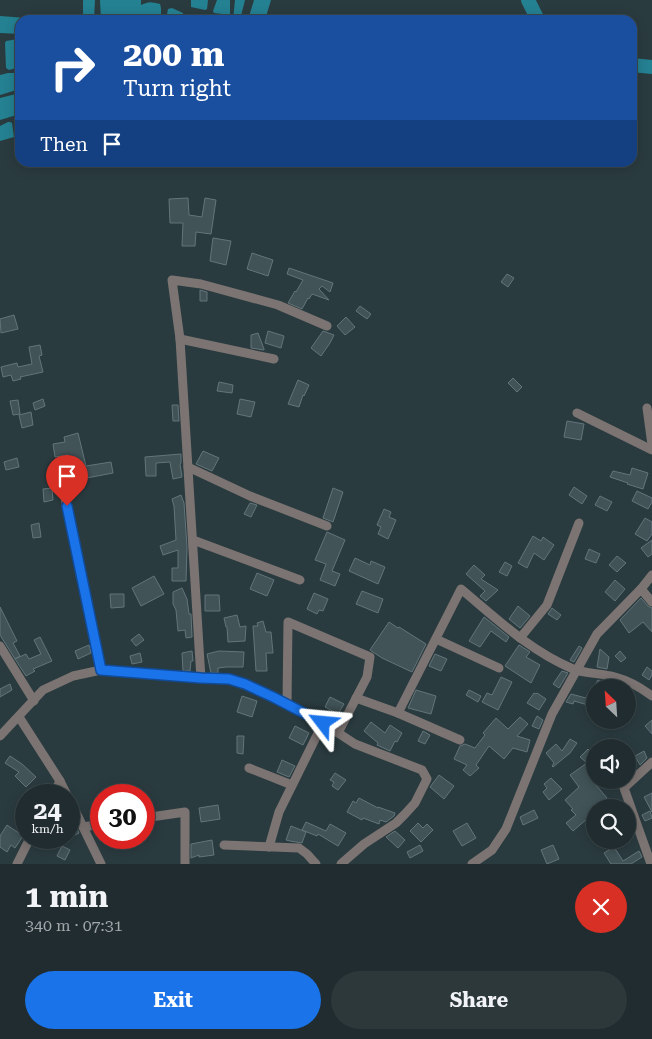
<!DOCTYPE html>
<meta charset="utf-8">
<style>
body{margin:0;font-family:"Roboto Serif",serif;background:#2d383b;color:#f1f3f6;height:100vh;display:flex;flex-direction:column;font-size:19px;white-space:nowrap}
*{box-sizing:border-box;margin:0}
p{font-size:16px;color:#a2a7aa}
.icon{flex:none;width:28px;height:28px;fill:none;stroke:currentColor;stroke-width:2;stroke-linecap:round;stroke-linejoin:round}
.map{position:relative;height:864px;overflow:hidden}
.drawer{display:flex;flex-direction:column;background:#202c2f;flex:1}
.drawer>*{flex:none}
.top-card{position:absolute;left:15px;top:15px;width:622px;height:152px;border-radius:15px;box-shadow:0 2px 12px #0003,0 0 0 1px #3d484b;background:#1a4fa0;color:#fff;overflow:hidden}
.needle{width:32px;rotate:335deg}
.controls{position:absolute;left:586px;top:679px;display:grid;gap:10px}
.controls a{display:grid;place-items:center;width:50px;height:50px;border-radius:50%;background:#202c2f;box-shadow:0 2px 12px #0003,0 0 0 1px #3d484b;font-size:25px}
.speed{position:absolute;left:15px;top:784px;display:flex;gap:10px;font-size:25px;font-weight:700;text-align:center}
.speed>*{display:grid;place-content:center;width:65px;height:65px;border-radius:50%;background:#202c2f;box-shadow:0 2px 12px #0003,0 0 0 1px #3d484b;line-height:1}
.speed small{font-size:12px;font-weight:400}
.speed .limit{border:8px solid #d22;background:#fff;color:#111}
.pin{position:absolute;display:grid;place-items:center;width:42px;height:42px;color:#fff;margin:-51px -21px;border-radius:50% 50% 50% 0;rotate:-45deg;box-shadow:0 0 5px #0007}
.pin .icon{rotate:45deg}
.me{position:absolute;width:55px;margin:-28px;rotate:299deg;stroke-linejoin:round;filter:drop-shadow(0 0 4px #0008)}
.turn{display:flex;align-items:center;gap:18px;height:105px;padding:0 25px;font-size:22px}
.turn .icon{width:65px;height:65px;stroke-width:2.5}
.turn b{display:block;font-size:35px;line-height:42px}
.then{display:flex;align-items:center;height:48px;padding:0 25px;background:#0003;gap:10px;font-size:19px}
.round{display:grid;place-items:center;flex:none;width:52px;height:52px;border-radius:26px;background:#2d383b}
.summary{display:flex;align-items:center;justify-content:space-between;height:85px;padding:0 25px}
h1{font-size:30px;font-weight:700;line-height:38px}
.button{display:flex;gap:10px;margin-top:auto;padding:10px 25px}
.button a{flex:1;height:58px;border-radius:30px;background:#1a73e8;color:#fff;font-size:20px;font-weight:700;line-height:58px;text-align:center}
.button a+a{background:#2d383b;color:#f1f3f6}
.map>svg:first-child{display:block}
.water{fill:#248192}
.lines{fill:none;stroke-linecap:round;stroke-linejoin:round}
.river{stroke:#248192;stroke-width:14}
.building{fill:#415357;stroke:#63757a}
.minor{stroke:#7c7472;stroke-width:9}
.route-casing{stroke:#114b97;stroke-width:12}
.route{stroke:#1a73e8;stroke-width:9}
</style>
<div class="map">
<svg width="652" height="864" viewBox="0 0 652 864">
<rect width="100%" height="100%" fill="#2a3b3f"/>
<g class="water">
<polygon points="83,0 95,0 94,20 83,20"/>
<path d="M100,0h41v5c9,-4 9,-3 19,-1l1,4v12h-18v-3l-4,-1 -1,4h-37z"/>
<polygon points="191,0 208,0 207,9 205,10 191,7"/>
<polygon points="217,0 230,0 230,15 214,13 213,11"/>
<polygon points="235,0 245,0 240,20 233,20"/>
<polygon points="254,0 271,0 265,20 248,20"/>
<polygon points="172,8 183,13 182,20 166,20 168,9"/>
<polygon points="0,16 40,19 40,20 20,20 20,34 0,33"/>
<polygon points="18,39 20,40 20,67 9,70 6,68 5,43 6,41"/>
<polygon points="8,73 18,73 20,89 0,95 0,75"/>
<polygon points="20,93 20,114 0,120 0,98"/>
<polygon points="8,122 10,122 12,123 14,137 0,141 0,126"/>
</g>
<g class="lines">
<g class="river">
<polyline points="528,0 538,20"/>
<polyline points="632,65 652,67"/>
</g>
</g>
<g class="building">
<polygon points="188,198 189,215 202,217 205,198 216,200 211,234 196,232 195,246 182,246 183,223 170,223 169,199"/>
<polygon points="213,238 231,241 226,265 210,261"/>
<polygon points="252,253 273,260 268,276 247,269"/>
<polygon points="289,268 333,283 330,292 322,286 319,289 329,300 312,294 309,299 308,298 302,309 288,303 295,291 296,292 303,280 287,274"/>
<polygon points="507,274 514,278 508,287 501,282"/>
<polygon points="200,290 207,292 207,301 200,301"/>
<polygon points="360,306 371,314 367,319 356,311"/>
<polygon points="14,315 18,329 1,333 0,319"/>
<polygon points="346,317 355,327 345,335 337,326"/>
<polygon points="268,331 284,336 281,348 265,343"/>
<polygon points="323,331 334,335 330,343 321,356 311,348"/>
<polygon points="258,333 264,349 264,350 251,348 251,335"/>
<polygon points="40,345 42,355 39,356 43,372 20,377 21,379 13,381 11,375 3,377 1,367 17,363 18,367 32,364 29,347"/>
<polygon points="513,378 522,387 517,392 508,383"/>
<polygon points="298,380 309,385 304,396 303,395 299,407 288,404"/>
<polygon points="219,382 233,385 232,393 217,391"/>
<polygon points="43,399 45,406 35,410 33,403"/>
<polygon points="240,399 255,402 251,417 237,414"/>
<polygon points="18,400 20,414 13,415 10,401"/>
<polygon points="172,405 178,405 179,421 173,421"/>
<polygon points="31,412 33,425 22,428 19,415"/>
<polygon points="567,421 584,424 581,440 564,437"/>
<polygon points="78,433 86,466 111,462 113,473 71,481 69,472 71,472 68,455 55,457 53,444 65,442 64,437"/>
<polygon points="203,451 219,458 212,471 196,464"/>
<polygon points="181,454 181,463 180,464 182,477 173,479 170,462 156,463 156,476 146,476 145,457"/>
<polygon points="17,458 19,467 6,470 4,462"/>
<polygon points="632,468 648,473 643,489 627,484 628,483 610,477 613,471 630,475"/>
<polygon points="574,487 587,496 582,504 569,495"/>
<polygon points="52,488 53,500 44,502 43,489"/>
<polygon points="333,488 343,492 333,522 323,518"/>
<polygon points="637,491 652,498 652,502 648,509 632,501"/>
<polygon points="181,495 184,503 187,547 186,581 172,581 172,568 178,568 178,550 163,555 160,546 176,540 174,506 172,499"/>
<polygon points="600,496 612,502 607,511 595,505"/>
<polygon points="250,503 257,505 251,517 244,514"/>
<polygon points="384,509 391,512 389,517 396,520 388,539 378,534 381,527 377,525"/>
<polygon points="645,518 652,522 652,534 647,541 635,534"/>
<polygon points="39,523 41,537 33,538 31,525"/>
<polygon points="327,532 345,540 332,571 340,574 335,586 320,580 326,564 315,560"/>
<polygon points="533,536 541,541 543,537 554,545 544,560 534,553 527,568 518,563"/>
<polygon points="652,540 652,554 648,557 641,548"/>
<polygon points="589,549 600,554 596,563 585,559"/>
<polygon points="617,556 626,563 617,572 609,565"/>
<polygon points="355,558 370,565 371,561 385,567 378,584 349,571"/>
<polygon points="505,562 512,566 507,576 499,572"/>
<polygon points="474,565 485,575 481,579 498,590 486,601 480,596 485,591 466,574"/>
<polygon points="257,573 274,580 267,596 250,589"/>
<polygon points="154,576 164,594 141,606 132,588"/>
<polygon points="615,580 625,589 615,601 605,592"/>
<polygon points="182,588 187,599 189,614 191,614 192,637 186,638 185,630 178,631 176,610 173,604 173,592"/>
<polygon points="362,591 383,599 378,613 356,604"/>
<polygon points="314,593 328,599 323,611 319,610 317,614 307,609"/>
<polygon points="110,594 124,594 124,607 111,608"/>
<polygon points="205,595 219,595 220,611 205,611"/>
<polygon points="641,598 648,606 652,608 652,632 643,622 629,633 620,620"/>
<polygon points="518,606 530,616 520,628 509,619"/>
<polygon points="0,607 17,641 13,643 20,656 15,659 0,635"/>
<polygon points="552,608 561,615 557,620 548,614"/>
<polygon points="237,615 240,627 246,626 245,641 228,642 227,627 226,627 224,618"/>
<polygon points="484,617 509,637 506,642 491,631 480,647 469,641"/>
<polygon points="263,621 266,632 271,632 273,653 266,653 267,671 256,671 253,626 258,626 257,623"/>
<polygon points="389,622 398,628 399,627 426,644 412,672 382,658 370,650"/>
<polygon points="139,634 144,640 136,646 131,640"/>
<polygon points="40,637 52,661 33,669 35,671 26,676 15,659 26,654 29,659 41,654 34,640"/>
<polygon points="89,645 91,653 78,659 75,651"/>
<polygon points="519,645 530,652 526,657 540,665 531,683 505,666"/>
<polygon points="579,646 582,648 574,662 570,660"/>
<polygon points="600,649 609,657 607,669 597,667"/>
<polygon points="192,651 193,661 191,661 190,671 183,671 182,653"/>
<polygon points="219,651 244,652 243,667 226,667 218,668 218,673 211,673 207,654"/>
<polygon points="620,651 626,658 621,662 615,656"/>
<polygon points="140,653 142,662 132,664 130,656"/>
<polygon points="435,654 447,659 441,671 429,666"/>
<polygon points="647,667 652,671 652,675 649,680 642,675"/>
<polygon points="562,671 568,673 559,688 553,684"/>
<polygon points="501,677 512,682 498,710 482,702 487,693 492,695"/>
<polygon points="598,680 612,688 595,688 595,707 574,701 573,704 566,702 571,694 586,698 588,693 590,694"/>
<polygon points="10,684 12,690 0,697 0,689"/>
<polygon points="416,690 436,696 431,714 408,708"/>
<polygon points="469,690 481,696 478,702 466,695"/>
<polygon points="534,693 536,694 537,693 546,699 539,710 527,703"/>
<polygon points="242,696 257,701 252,717 237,712"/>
<polygon points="330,697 344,704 338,714 325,707"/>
<polygon points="537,716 543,720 539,729 532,726"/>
<polygon points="520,717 528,724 517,736 530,740 527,752 513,748 504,759 489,746 476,765 479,768 470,776 463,770 467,765 454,759 460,746 465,744 475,748 485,735 483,733 496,718 508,729"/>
<polygon points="652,720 652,734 645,726"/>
<polygon points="371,722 385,733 390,725 402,733 397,742 395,741 390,751 377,745 378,743 364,731"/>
<polygon points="295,726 309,733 303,745 289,738"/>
<polygon points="423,731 430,735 425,744 418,741"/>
<polygon points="237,736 244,736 243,754 237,753"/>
<polygon points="570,739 577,743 570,753 553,767 552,766 554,763 546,753 556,744 562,751"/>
<polygon points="588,749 595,756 595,784 607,798 595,808 595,827 588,818 573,831 566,823 576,815 571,810 573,809 565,800 579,787 570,775 587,763 580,757"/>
<polygon points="644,751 647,758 640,765 635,756"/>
<polygon points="10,756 22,764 36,777 26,787 15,776 19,772 5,763"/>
<polygon points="282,760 295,766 289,777 277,772"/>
<polygon points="335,773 346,780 338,790 332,786 334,782 330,780"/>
<polygon points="439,775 454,786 444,799 430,787"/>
<polygon points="551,778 562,789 549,800 543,792 547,788 544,784"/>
<polygon points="652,793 652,812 644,797"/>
<polygon points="359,798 378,808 378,807 395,813 394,816 386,822 380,820 379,824 363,818 362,820 347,812 353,801 356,803"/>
<polygon points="218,805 220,819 201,822 199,808"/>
<polygon points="534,810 538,818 523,825 520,817"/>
<polygon points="650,811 652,818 645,821 642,815"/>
<polygon points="74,822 79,833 69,838 69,824"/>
<polygon points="306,822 326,831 330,824 346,833 338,846 318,834 317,836 302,830"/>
<polygon points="418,823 423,828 427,824 433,830 421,842 410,831"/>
<polygon points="467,823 476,838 462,846 453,831"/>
<polygon points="7,825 23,836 15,848 11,845 7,852 0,847 0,836"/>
<polygon points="291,826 306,832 302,843 290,841 286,840"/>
<polygon points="395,831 405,840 398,848 386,837"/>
<polygon points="212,840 214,855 199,857 199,855 191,858 191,844"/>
<polygon points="420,845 423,851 410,858 407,852"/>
<polygon points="553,845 559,859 547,864 541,850"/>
<polygon points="62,846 70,850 65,860 57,856"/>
<polygon points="614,847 623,861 639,851 642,857 631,864 611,864 604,853"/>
</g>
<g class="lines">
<g class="minor">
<polyline points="180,339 274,359"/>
<polyline points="647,408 652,445"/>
<polyline points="577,413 652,450"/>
<polyline points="188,467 250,496 327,526"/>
<polyline points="63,488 101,670"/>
<polyline points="193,540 300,580"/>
<polyline points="641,589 652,602"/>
<polyline points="520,638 547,605 579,523"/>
<polyline points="436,639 499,668"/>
<polyline points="0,646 34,701"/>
<polyline points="201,679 180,339 172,280 201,284 278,305 327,326"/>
<polyline points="356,698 398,713 460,740"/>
<polyline points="287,704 288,622 370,657 367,677 338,733"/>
<path d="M398,713l63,-124c36,30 69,62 112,80 13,5 28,4 42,8 15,4 25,10 37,19"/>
<polyline points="19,717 60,781 67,795"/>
<polyline points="0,736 43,690 73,676 101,670 201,679 229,679 245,684 287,704 323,723"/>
<polyline points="249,768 292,785"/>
<polyline points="53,795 60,781"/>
<polyline points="69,798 101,864"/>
<polyline points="144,818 185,812 185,864"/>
<polyline points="83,827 101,824"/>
<polyline points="224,845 299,848 307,854 316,864"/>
<polyline points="269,847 279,812 323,723 355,744 422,770 427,779 415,803 405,814 396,823 364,844 341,864"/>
<polyline points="17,864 30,838"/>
<polyline points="472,864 492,850 506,829 552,714 597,634 641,589 652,575"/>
<polyline points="651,864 624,788 652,762"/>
</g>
</g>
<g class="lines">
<g class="route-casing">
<polyline id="route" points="67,506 101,670 201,678 229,679 245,684 273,697 323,723"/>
</g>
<use href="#route" class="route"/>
</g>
</svg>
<div class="controls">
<a><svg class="needle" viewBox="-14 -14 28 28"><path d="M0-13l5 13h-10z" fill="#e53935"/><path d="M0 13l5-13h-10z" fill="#a2a7aa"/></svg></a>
<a><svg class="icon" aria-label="sound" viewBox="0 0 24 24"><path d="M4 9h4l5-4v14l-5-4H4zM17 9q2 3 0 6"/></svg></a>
<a><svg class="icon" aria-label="search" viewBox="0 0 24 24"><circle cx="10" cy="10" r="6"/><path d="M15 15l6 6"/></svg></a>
</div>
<div class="speed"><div>24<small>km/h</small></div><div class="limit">30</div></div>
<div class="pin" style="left:67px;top:506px;background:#d93025"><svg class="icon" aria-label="arrive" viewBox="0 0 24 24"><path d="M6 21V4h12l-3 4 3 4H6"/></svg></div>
<svg class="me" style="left:323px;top:723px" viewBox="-20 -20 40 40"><path d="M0-17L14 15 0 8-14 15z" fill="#1a73e8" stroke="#fff" stroke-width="4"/></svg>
<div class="top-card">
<div class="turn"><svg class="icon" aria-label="right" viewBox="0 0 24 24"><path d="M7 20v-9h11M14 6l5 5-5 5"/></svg><div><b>200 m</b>Turn right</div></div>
<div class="then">Then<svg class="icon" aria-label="arrive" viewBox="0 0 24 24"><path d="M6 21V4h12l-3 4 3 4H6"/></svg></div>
</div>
</div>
<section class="drawer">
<div class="summary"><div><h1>1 min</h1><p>340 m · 07:31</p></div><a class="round" style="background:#d93025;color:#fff"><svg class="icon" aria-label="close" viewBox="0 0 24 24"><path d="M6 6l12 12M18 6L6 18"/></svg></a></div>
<div class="button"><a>Exit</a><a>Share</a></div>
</section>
